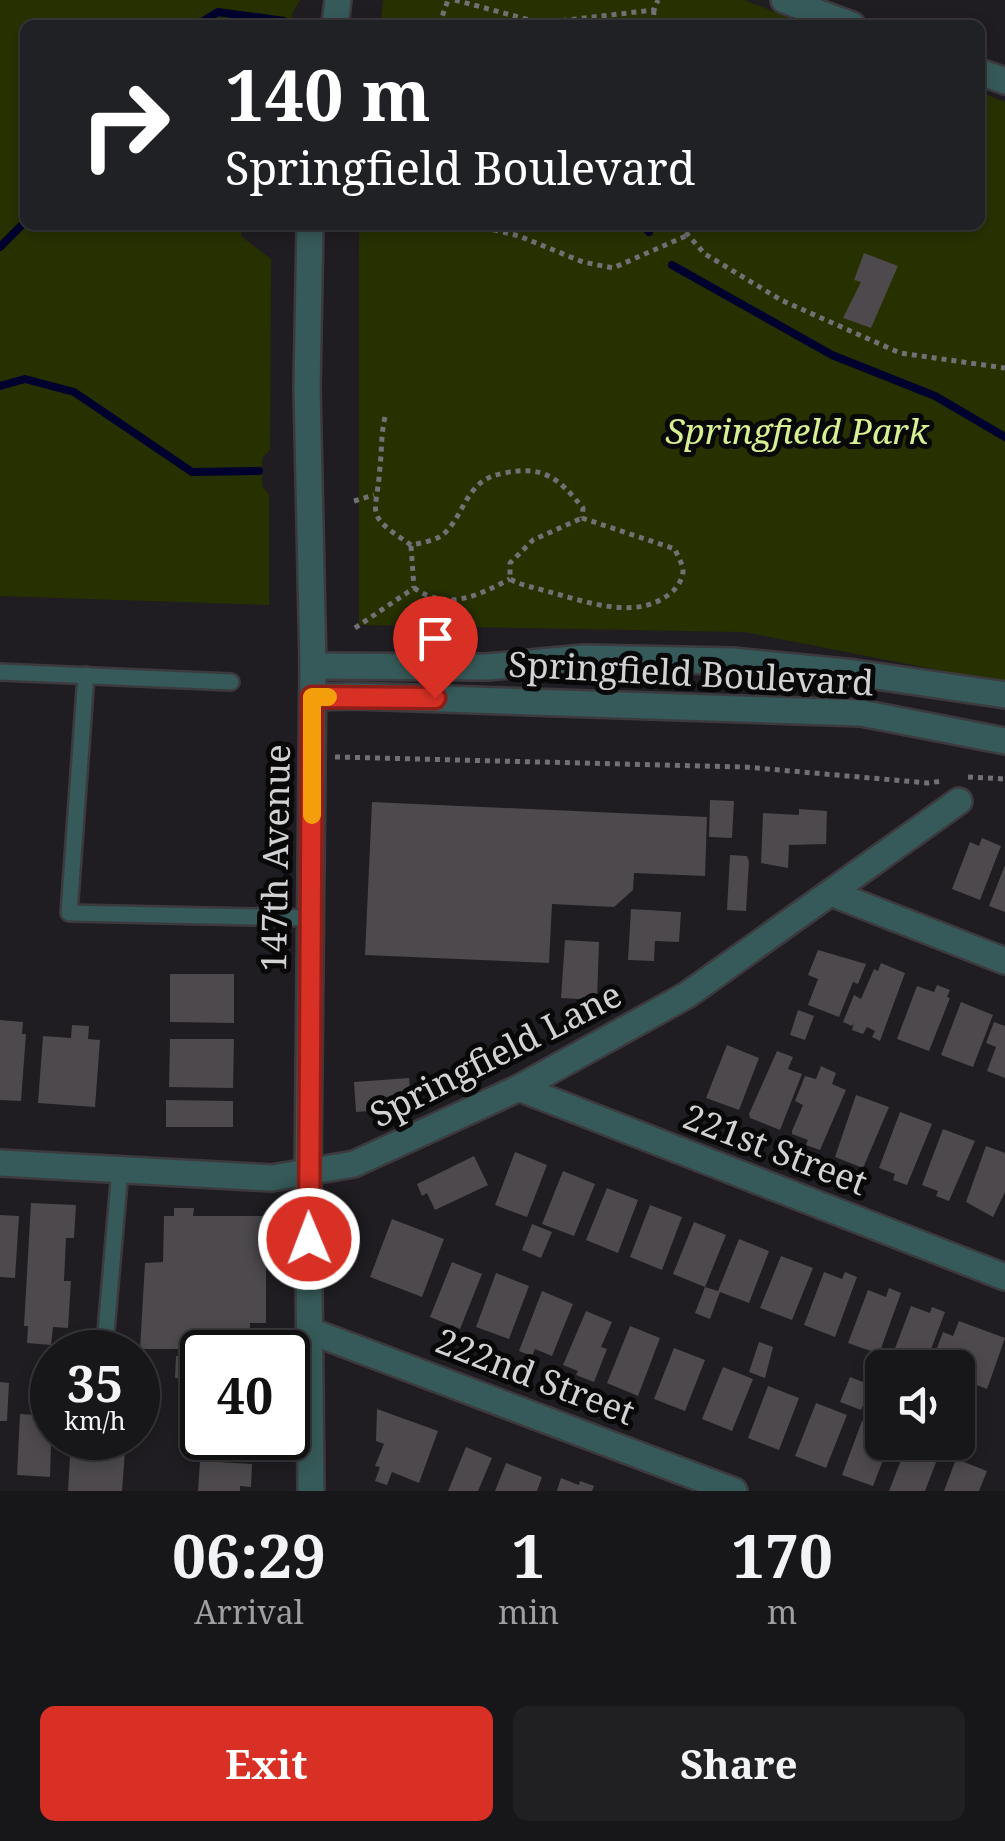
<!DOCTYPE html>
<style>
body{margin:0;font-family:"Noto Serif",serif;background:#201f22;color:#f1f3f6;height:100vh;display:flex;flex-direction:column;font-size:38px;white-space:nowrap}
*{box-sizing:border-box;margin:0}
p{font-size:32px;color:#9e9fa2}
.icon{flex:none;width:55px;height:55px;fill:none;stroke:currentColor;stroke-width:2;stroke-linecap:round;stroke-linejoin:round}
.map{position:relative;height:1491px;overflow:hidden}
.side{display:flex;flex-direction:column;background:#171619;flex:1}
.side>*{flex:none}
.guide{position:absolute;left:20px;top:20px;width:965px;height:210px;border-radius:15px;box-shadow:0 5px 15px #0003,0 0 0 2px #363538;background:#202124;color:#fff;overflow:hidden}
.tools{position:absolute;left:865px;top:1350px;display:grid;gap:20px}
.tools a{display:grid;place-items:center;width:110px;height:110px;border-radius:15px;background:#171619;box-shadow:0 5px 15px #0003,0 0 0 2px #363538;font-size:50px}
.speed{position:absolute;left:30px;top:1330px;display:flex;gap:20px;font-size:50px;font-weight:700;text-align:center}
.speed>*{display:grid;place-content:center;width:130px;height:130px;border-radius:50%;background:#171619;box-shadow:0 5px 15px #0003,0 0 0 2px #363538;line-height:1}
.speed small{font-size:25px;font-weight:400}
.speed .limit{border:5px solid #111;border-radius:15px;background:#fff;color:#111}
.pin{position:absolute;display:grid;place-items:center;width:85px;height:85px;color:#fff;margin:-102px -42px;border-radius:50% 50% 50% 0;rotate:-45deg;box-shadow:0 0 10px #0007}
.pin .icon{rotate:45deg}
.me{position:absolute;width:110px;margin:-55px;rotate:359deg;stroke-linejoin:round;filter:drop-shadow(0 0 8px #0008)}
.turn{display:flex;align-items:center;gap:35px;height:210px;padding:0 40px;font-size:45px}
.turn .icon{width:130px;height:130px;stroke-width:2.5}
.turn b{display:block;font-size:70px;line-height:85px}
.eta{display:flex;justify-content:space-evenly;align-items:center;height:170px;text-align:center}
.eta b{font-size:60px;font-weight:700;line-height:70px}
.cta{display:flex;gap:20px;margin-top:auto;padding:20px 40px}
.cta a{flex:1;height:115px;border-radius:15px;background:#d93025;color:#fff;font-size:40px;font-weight:700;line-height:115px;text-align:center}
.cta a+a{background:#201f22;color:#f1f3f6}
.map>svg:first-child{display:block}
.green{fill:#273100}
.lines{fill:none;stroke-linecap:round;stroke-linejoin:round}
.stream{stroke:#00012e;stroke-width:8}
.building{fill:#4d494d}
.service-casing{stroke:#3c3a3e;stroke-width:20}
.minor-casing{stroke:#3c3a3e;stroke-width:30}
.tertiary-casing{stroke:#3c3a3e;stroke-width:30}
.path{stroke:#727074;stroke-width:5;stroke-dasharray:5 5;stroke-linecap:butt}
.service{stroke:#365a59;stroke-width:15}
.minor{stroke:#365a59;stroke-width:25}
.tertiary{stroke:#365a59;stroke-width:25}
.route-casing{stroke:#8d1f18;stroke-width:25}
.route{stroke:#d93025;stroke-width:18}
.slow{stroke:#f59e0b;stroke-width:18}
.labels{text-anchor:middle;stroke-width:10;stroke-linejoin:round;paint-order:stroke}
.park-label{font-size:35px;font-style:italic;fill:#d7f192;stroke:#080809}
.street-label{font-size:35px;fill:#d2d1d4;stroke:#080809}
</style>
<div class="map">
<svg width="1005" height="1491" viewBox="0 0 1005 1491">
<rect width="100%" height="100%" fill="#1f1d21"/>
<g class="green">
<polygon points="0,0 300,0 293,12 291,25 25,25 25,225 242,225 241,236 271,259 270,450 262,458 262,486 269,494 269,605 0,596"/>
<polygon points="383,0 744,0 808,25 380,25"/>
<polygon points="980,92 1005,102 1005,683 744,632 359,625 359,225 980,225"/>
</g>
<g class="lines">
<g class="stream">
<polyline points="197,25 218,12 284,21"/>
<polyline points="644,225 649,232"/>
<polyline points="0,247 25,222"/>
<polyline points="672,265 832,355 935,396 1005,437"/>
<polyline points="0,386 25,379 74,392 192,472 259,471"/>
</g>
</g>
<g class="building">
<polygon points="864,253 898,266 871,328 843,318 861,282 854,280"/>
<polygon points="710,800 734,801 732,838 709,837"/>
<polygon points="372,802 707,817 705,876 634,873 633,890 614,907 552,904 549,963 365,955"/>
<polygon points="799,809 827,811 826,844 789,845 788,868 761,863 763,813 799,815"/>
<polygon points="982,838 1001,846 980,900 952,889 970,842 979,846"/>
<polygon points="730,855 747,856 749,862 746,911 727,910"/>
<polygon points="1005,865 1005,912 989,906"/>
<polygon points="631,909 681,912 679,942 655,941 654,961 628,960"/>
<polygon points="565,940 599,942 597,1000 561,998"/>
<polygon points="818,950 866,964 858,984 853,982 839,1017 808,1005 818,979 808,975"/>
<polygon points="881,963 905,973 880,1041 872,1037 875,1031 867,1027 863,1034 852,1030 854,1022 852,1026 843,1022 854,995 861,999 874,969 878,971"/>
<polygon points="170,974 234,974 234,1023 170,1022"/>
<polygon points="937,985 950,990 947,997 950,998 929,1051 897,1039 917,986 934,992"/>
<polygon points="961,1002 993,1015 973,1067 941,1055"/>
<polygon points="798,1010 814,1016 805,1040 790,1035"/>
<polygon points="0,1020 23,1022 22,1034 26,1034 21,1101 0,1100"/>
<polygon points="994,1022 1005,1026 1005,1078 987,1071 996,1047 986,1043"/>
<polygon points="72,1025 89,1026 88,1039 100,1040 95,1107 38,1103 43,1036 71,1038"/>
<polygon points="170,1039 234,1039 233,1088 169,1087"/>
<polygon points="727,1045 759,1058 739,1110 706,1098"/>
<polygon points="777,1051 793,1057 788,1069 802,1074 780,1130 750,1118 749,1114"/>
<polygon points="821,1066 836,1073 832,1084 846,1090 820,1150 806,1145 808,1140 792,1134 792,1131 803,1105 795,1101 805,1076 816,1079"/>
<polygon points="409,1078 412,1108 356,1112 354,1082"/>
<polygon points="856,1095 889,1107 863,1168 835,1157"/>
<polygon points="166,1100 233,1101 233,1127 166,1127"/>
<polygon points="900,1112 932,1124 907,1185 893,1180 895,1174 879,1168"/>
<polygon points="943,1129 975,1141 949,1201 936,1196 938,1191 922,1185"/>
<polygon points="986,1146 1005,1153 1005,1192 993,1217 966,1202"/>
<polygon points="515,1152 547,1165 527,1217 495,1205"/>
<polygon points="474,1156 488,1185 435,1210 427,1193 422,1196 417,1184"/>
<polygon points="563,1171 595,1184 574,1236 542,1224"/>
<polygon points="607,1188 638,1200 618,1253 586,1240"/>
<polygon points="31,1203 76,1205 74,1238 66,1238 64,1281 71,1281 68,1328 53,1327 51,1345 27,1343 28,1326 24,1326"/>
<polygon points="650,1205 682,1217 662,1270 630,1257"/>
<polygon points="174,1208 194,1208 193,1216 266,1216 266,1323 250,1323 249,1349 140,1349 145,1263 163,1262 164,1216 174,1216"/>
<polygon points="0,1215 19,1216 15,1278 0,1277"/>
<polygon points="392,1219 444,1239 422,1297 370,1277"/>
<polygon points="694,1222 726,1235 705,1287 673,1274"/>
<polygon points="532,1224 552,1232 541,1258 522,1250"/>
<polygon points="739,1239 769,1251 749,1303 720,1292 710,1319 695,1313 705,1287 718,1291"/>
<polygon points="781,1256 813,1268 792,1320 760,1308"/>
<polygon points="452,1262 482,1274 460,1329 430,1317"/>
<polygon points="824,1272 842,1279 845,1272 857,1277 835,1337 804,1325"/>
<polygon points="496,1273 529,1286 509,1339 476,1327"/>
<polygon points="889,1288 901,1293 879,1354 848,1343 868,1290 886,1297"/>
<polygon points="542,1291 573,1304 552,1356 535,1349 532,1356 519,1351"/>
<polygon points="911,1306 930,1313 932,1307 945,1312 924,1368 891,1359"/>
<polygon points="586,1311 612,1322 601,1347 607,1349 594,1382 576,1375 578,1371 563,1365"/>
<polygon points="959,1321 1005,1338 987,1389 958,1378 958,1368 931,1364 943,1332 953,1336"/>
<polygon points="630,1326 660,1338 638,1396 607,1383"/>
<polygon points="759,1342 773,1347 765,1378 749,1372"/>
<polygon points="674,1348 705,1360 685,1411 654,1399"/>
<polygon points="176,1356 202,1357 202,1380 175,1378"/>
<polygon points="723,1367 753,1379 732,1431 702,1419"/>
<polygon points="850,1377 871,1385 861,1410 840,1402"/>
<polygon points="0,1382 9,1383 7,1421 0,1421"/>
<polygon points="768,1386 799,1398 779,1450 748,1438"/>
<polygon points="816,1403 847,1415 826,1468 795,1456"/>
<polygon points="181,1407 202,1409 202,1438 231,1438 230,1450 178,1446"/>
<polygon points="377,1409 438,1431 419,1483 392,1472 387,1485 375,1481 380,1467 375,1466 384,1444 376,1441"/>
<polygon points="20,1414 52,1416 50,1477 17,1475"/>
<polygon points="862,1421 882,1429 882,1442 890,1442 873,1486 842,1475"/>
<polygon points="71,1438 126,1438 122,1491 68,1491"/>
<polygon points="908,1442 940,1452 925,1491 889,1491"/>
<polygon points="466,1447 492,1458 478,1491 448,1491"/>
<polygon points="956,1459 987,1471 979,1491 944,1491"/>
<polygon points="200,1461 252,1464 251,1487 240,1486 240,1491 198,1491"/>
<polygon points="506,1463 542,1477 537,1491 495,1491"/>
<polygon points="561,1478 579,1485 580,1481 594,1486 592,1491 557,1491"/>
</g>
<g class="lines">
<g class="service-casing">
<g id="service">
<polyline points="0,672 231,682"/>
<polyline points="86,675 69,913 310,918"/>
<polyline points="105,1343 120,1170"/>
</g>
</g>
<g class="minor-casing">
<g id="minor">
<polyline points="784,0 852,25"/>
<polyline points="980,72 1005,81"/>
<polyline points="831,893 1005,961"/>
<polyline points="519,1088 1005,1277"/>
<polyline points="0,1163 272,1178 354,1164 519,1088 687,995 959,801"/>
<polyline points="310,1331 734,1491"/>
</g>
</g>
<g class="tertiary-casing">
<g id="tertiary">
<polyline points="335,25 338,0"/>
<polyline points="310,225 307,387 313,666 308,1172 311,1491"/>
<polyline points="313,666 487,667 583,658 733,661 855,673 1005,695"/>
<polyline points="313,697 355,696 861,713 1005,741"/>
</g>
</g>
<g class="path">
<polyline points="455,0 541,23 654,10 658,0"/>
<polyline points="439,25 448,0"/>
<polyline points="653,25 654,10"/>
<polyline points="474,225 519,236 583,262 613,268 688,235"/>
<polyline points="679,225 705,254 781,300 900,353 1005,368"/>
<path d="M385,417c-4,17 -3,32 -5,49 -3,51 -18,46 31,79 10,-2 22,-4 30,-9 15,-11 20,-30 31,-44 9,-12 18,-16 32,-19 40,-8 54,5 79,35l-1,10"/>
<polyline points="354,501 374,495"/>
<path d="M582,518l93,31c2,6 8,15 8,22 0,7 -5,15 -10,20 -35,32 -88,10 -127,0 -13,-4 -24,-5 -36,-12v-16l23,-23z"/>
<polyline points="411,546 414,588"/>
<path d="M414,588c34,23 63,8 96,-9"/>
<polyline points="355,628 414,588"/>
<polyline points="335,757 745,767 928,783 942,781"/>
<polyline points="968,777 1005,779"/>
</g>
<use href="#service" class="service"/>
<use href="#minor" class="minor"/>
<use href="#tertiary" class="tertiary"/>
</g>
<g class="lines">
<g class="route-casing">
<polyline id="route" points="309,1239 312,697 435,698"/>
</g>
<use href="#route" class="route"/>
<polyline class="slow" points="312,815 312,697 328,697"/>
</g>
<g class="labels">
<g class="park-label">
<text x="797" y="444">Springfield Park</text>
</g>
<g class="street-label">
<text transform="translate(691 674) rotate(3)" y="12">Springfield Boulevard</text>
<text transform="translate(276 858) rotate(-89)" y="12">147th Avenue</text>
<text transform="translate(496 1055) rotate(-27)" y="12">Springfield Lane</text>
<text transform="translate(775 1150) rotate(21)" y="12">221st Street</text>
<text transform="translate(535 1377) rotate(21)" y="12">222nd Street</text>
</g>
</g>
</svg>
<div class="tools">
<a><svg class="icon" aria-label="sound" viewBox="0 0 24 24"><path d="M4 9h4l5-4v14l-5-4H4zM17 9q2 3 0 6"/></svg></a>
</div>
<div class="speed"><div>35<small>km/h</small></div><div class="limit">40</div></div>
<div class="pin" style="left:435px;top:698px;background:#d93025"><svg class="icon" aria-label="arrive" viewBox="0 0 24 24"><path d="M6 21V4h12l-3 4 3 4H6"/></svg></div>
<svg class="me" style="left:309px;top:1239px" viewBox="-20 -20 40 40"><circle r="17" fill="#d93025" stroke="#fff" stroke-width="3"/><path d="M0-11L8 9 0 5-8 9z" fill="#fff"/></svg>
<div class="guide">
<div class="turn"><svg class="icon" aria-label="right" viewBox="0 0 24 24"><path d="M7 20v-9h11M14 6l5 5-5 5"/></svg><div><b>140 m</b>Springfield Boulevard</div></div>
</div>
</div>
<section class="side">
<div class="eta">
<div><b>06:29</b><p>Arrival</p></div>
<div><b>1</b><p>min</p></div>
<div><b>170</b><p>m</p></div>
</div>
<div class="cta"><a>Exit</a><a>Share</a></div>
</section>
